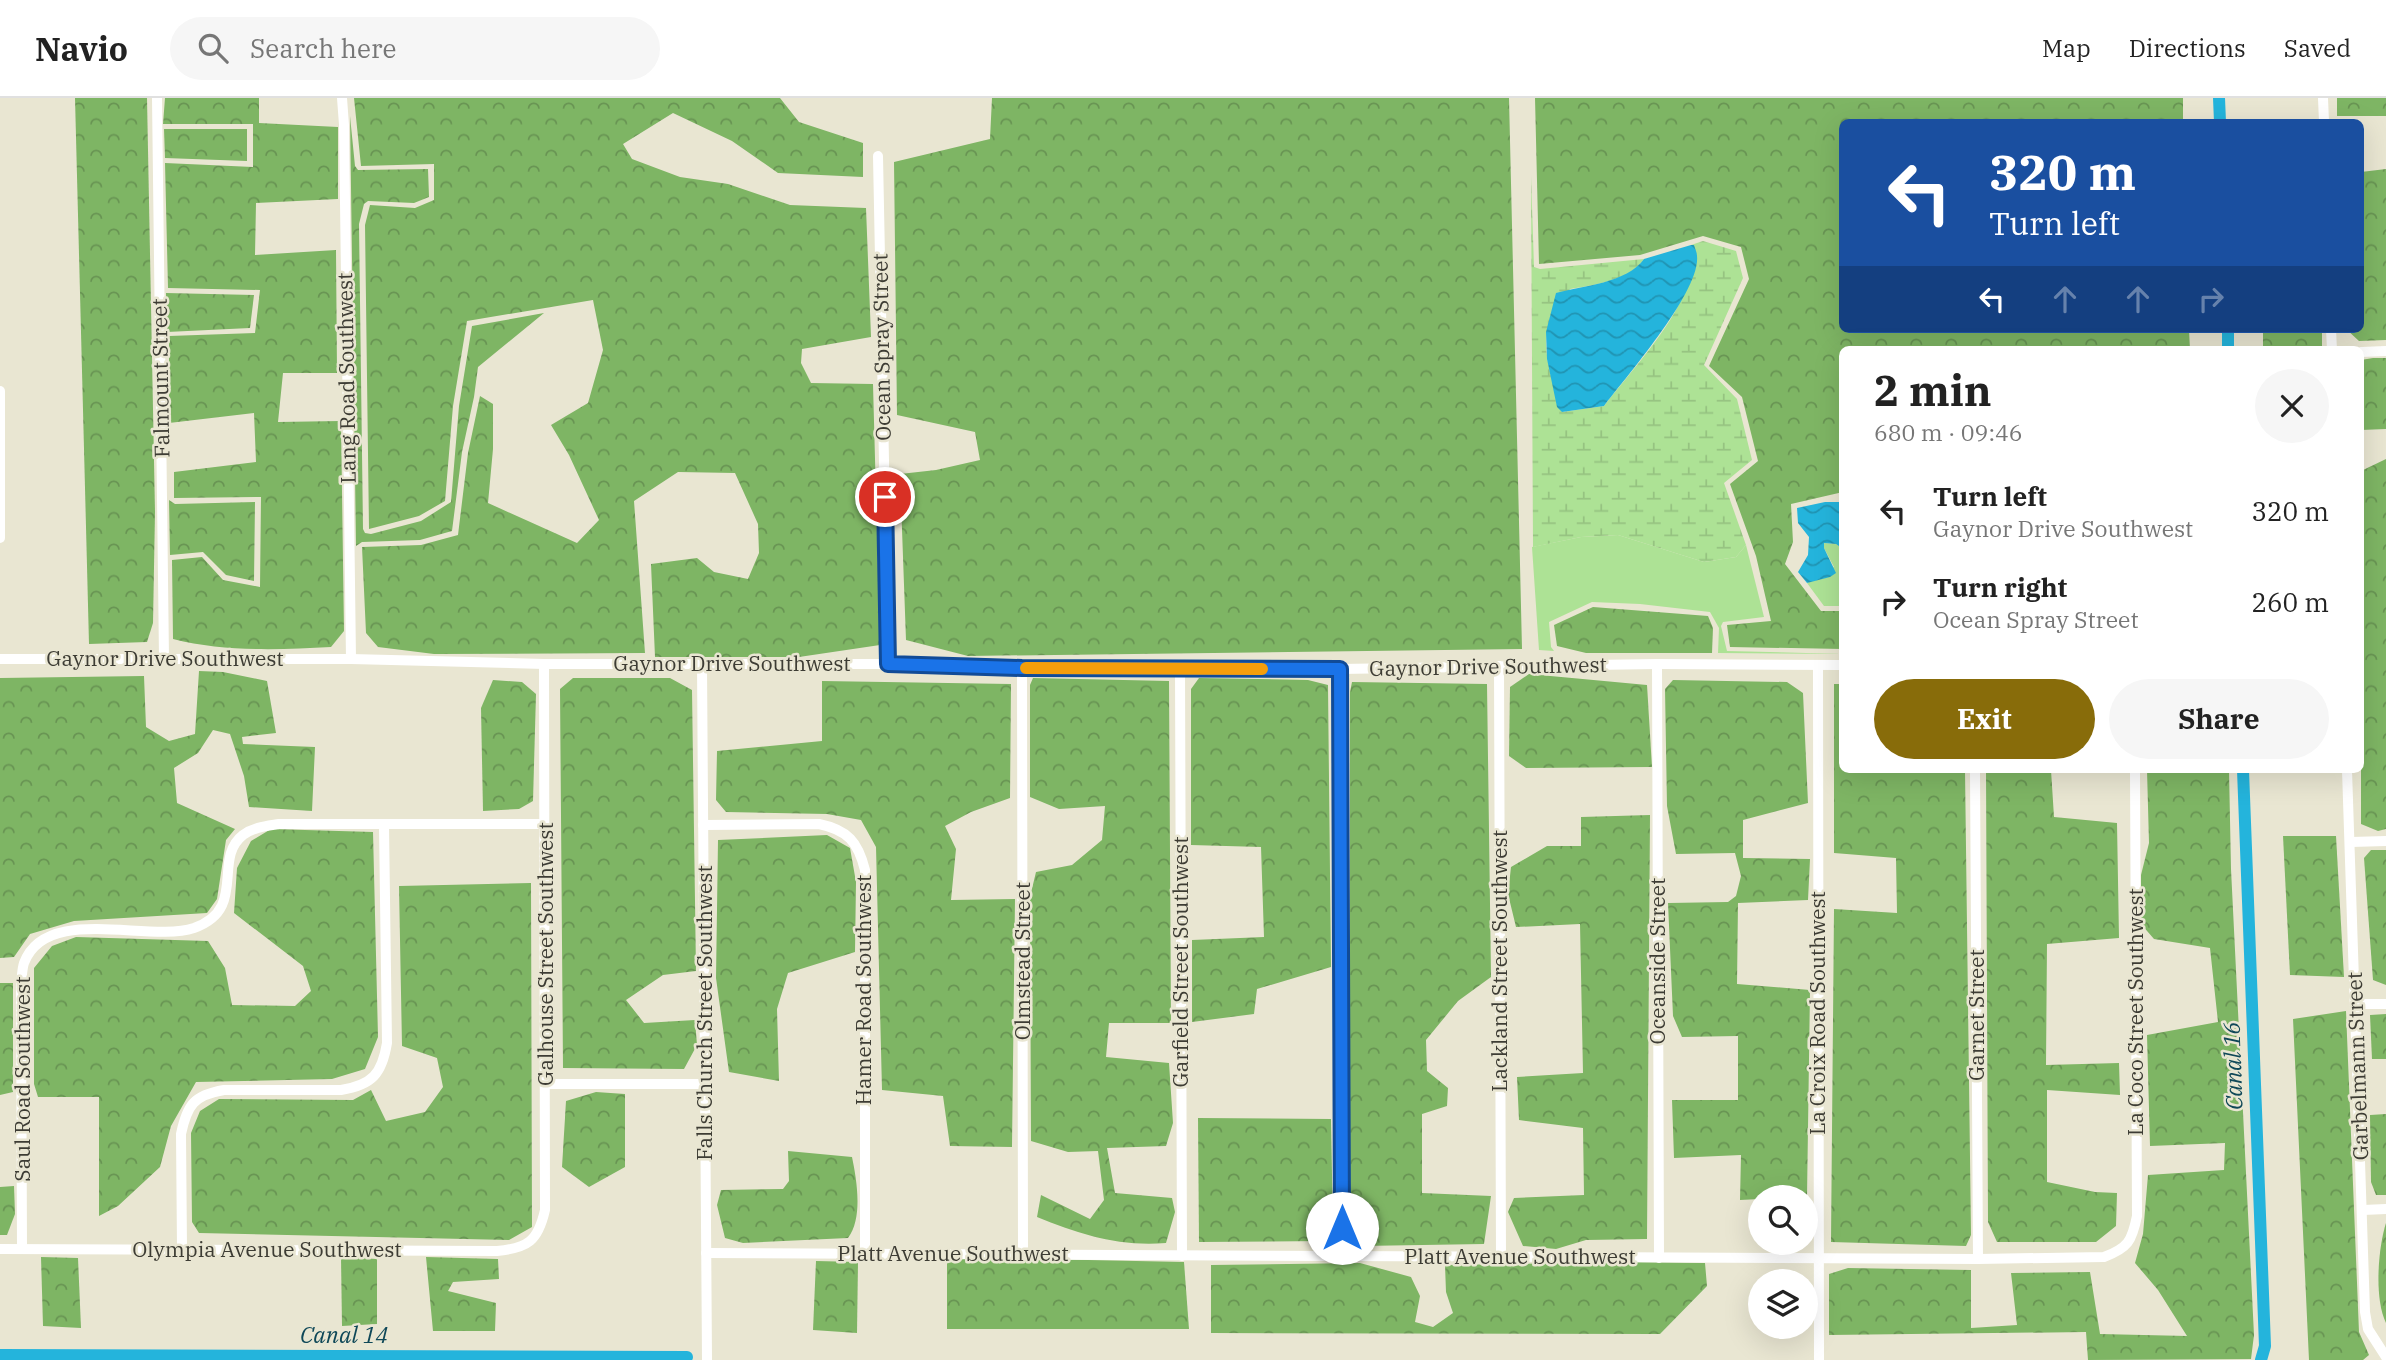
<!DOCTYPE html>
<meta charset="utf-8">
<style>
body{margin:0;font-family:"IBM Plex Serif",serif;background:#f6f6f6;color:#222;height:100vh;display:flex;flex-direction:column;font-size:26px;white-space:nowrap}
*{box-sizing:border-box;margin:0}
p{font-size:23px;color:#767676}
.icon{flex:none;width:38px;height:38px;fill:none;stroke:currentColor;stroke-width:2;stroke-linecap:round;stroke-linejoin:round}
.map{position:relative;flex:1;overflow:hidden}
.sheet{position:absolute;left:1839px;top:248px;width:525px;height:427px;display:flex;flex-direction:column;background:#fff;border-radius:10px;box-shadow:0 7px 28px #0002}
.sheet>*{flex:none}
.guide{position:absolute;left:1839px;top:21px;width:525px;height:214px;border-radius:10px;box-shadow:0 7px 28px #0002;background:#1a4fa0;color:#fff;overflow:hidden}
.controls{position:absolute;left:1748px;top:1087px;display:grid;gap:14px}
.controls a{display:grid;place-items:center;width:70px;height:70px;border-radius:50%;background:#fff;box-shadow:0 7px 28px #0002;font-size:35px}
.pin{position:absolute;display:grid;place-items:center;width:60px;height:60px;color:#fff;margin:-30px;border:4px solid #fff;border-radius:50%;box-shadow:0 2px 7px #0007}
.me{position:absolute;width:77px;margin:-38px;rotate:0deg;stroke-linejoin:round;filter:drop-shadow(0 0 5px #0008)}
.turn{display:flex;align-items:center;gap:24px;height:147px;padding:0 35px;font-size:32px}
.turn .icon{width:91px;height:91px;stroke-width:2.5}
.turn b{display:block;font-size:49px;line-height:60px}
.lanes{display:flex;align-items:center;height:66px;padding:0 35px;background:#0003;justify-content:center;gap:35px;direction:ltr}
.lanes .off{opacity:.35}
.round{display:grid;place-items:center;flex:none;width:74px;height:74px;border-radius:37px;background:#f6f6f6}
.headline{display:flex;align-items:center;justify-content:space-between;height:119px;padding:0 35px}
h1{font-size:42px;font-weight:800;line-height:52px}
.primary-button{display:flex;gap:14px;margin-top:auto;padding:14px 35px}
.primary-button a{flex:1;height:80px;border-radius:42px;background:#886c0a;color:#fff;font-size:28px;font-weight:800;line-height:80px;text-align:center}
.primary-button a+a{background:#f6f6f6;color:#222}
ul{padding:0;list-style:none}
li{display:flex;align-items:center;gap:21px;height:91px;padding:0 35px}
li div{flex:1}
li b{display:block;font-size:26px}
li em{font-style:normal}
header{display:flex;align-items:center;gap:42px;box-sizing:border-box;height:98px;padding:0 35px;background:#fff;border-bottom:2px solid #e0e0e0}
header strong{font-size:33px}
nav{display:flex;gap:38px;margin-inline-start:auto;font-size:24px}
.search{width:490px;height:63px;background:#f6f6f6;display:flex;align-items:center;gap:18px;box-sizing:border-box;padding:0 24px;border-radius:38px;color:#767676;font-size:26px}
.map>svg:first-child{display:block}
.green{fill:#ade295}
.forest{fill:url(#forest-crowns)}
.wetland{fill:url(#wetland-marsh)}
.water{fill:url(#water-waves)}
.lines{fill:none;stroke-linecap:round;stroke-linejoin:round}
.canal{stroke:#24b4dc;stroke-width:12}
.street{stroke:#fff;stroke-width:10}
.route-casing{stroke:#114b97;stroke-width:18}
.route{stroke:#1a73e8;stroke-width:12}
.slow{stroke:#f59e0b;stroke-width:12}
.labels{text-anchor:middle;stroke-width:5;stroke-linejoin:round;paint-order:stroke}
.street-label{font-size:21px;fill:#3d3c34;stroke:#e9e6d2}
.water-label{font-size:23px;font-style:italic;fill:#0f4858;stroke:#e9e6d2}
</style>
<header>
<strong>Navio</strong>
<div class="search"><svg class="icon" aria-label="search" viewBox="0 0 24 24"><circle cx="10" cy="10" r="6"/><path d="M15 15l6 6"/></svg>Search here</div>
<nav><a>Map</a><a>Directions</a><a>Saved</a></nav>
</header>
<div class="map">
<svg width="2386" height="1262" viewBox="0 0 2386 1262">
<defs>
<pattern id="forest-crowns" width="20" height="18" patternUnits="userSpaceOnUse" patternTransform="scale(1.75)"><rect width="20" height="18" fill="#7eb564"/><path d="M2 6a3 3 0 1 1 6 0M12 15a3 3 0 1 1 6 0" fill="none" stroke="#689453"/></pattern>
<pattern id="wetland-marsh" width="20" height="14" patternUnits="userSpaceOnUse" patternTransform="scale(1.75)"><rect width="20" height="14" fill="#ade295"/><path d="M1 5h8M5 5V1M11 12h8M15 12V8" fill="none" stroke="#96c381"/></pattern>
<pattern id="water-waves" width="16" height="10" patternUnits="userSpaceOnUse" patternTransform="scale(1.75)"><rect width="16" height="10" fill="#24b4dc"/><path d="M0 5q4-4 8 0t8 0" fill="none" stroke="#2094b3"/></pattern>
</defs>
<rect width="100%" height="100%" fill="#e9e6d2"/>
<g class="green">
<polygon points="1618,437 1704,464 1736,459 1746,447 1764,519 1723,524 1721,528 1727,553 1843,556 1718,555 1719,530 1710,514 1640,506 1592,504 1549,524 1551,549 1554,553 1539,552 1532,449 1581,439"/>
<polygon points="1824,445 1836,446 1843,451 1843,508 1824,508 1807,485 1834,469 1824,450"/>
</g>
<g class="forest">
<polygon points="75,0 147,0 155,414 153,525 147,544 89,546"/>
<path d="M165,0h94v25l79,4v72l-82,4 -1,52 81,-5 1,123h-54l-5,49 63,-1 3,210 -13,16c-53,3 -106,5 -158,-8l-1,-79 30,-3 21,23 37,7 1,-90 -87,1v-26l82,-10 -2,-49 -85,10v-87l86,-3 5,-43 -92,-2 -3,-125 88,4v-43h-90z"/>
<polygon points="354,0 780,0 799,24 863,45 863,79 778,75 732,43 673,15 623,46 632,61 680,79 728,86 790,107 866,110 871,239 802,251 801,265 811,285 873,286 880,547 799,559 655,559 651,466 697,460 714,474 748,481 759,455 758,426 735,375 678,374 634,403 645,555 434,556 378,549 366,535 362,449 421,447 458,437 468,355 480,298 493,306 493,351 488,405 577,445 599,422 569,357 551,327 588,305 603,252 593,202 467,223 453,308 445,403 419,418 369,431 365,127 370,107 415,110 434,102 434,66 361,68"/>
<polygon points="992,0 1509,0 1522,551 968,558 906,542 900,376 936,372 980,362 975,334 897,317 894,64 990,41"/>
<polygon points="1535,0 2183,0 2183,24 1843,24 1843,231 2189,231 2190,252 1843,252 1843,394 1791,406 1793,444 1785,466 1821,513 1843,513 1843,551 1730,549 1727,527 1771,523 1756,458 1730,386 1758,363 1742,299 1709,268 1749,181 1741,149 1703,138 1640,157 1539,166"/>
<rect x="2337" y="0" width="49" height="18"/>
<polygon points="350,18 355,68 358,72 428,71 429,99 414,105 368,103 364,106 359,126 363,431 365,435 371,436 421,423 451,404 459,308 472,228 544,215 478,269 474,299 462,354 452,433 420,442 362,444 356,448"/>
<polygon points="164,31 247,31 247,63 165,60"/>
<polygon points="2386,71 2386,242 2359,243 2346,231 2361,231 2361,74"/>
<polygon points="166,195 254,197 250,230 167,234"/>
<rect x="2263" y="231" width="59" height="21"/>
<polygon points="2373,260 2386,260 2386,331 2361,332 2361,262"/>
<polygon points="2386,361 2386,731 2378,733 2361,726 2361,373"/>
<polygon points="169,402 175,406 255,404 254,483 226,477 203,454 170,457"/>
<polygon points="1593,509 1708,518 1713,530 1712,555 1586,555 1557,548 1554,527"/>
<polygon points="199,573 223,574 267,583 276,635 242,639 243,646 315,649 312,713 249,709 244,678 230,636 213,632 198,655 174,670 177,705 235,731 226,742 217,801 207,815 74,823 30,836 14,859 0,860 0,580 144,578 146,629 169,643 195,636"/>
<polygon points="1529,576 1647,587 1652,669 1526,670 1509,658 1510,589"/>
<polygon points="573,580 670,580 692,592 696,873 663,877 626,902 644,925 695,922 697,947 684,971 563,970 560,591"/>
<path d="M1033,580l136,3 2,342h-62l-3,34 63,6 4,60 -7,23 -59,2 8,45 57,5 3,14 -9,31c-47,4 -87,-9 -129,-26l4,-22 49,24 14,-19 -6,-49 -30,1 -37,-11 -1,-244 6,-25 36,-7 30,-25 3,-34 -46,3 -29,-12v-112z"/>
<polygon points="1199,580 1308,582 1328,587 1331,869 1257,891 1254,916 1192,924 1192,842 1264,839 1261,749 1191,747 1191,591"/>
<polygon points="493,582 522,584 536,596 533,703 519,711 483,713 481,610"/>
<polygon points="1673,582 1787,584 1803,595 1808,705 1743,722 1743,760 1810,761 1808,802 1738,805 1737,886 1810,892 1807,1099 1760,1099 1760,1101 1740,1102 1741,1057 1674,1060 1672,1002 1738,1002 1738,938 1682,939 1673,918 1668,805 1728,804 1736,798 1741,778 1735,755 1676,756 1667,708 1665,591"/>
<polygon points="822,583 1011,586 1010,700 971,714 945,728 956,751 951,802 1015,801 1012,1049 950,1048 943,998 882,992 876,749 861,722 827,716 726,714 716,702 717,653 822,643"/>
<polygon points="1352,584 1487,586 1491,879 1458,903 1426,942 1427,973 1448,990 1447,1008 1422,1016 1422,1095 1491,1098 1484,1146 1361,1148 1350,1129 1350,594"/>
<polygon points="1834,586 1843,586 1843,672 1965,672 1971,1137 1966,1148 1831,1144 1834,811 1897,815 1896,760 1834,755"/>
<polygon points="1986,672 2051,672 2054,719 2117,725 2119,840 2047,846 2046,967 2119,965 2120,997 2047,992 2047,1084 2095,1094 2117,1095 2116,1128 2096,1144 1997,1144 1988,1124"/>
<polygon points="2147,672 2229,672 2231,771 2254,1237 2251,1261 2088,1262 2086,1234 1829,1237 1829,1176 1848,1170 1971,1172 1971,1230 2017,1227 2011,1175 2090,1174 2100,1236 2187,1238 2158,1192 2135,1165 2143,1136 2148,1077 2224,1072 2225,1045 2150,1048 2147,937 2218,924 2210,850 2154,841 2141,826 2141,777 2149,745"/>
<polygon points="1650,717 1647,1141 1586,1142 1556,1151 1523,1148 1508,1114 1514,1100 1584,1097 1583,1030 1519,1022 1517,979 1583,975 1580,826 1516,829 1508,796 1511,769 1547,748 1581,748 1581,719"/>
<polygon points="271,731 373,734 378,939 365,971 332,981 196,984 171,1028 160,1069 118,1108 99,1118 99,999 38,999 34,986 34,870 52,848 76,839 208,843 225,870 232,907 295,908 311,893 303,868 234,815 237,770 251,743"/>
<polygon points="827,737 850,750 856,784 855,854 788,875 777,911 779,983 729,974 716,880 718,742"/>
<polygon points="2283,738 2336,738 2344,879 2290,877"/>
<polygon points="2371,752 2386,752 2386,887 2373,882 2364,760"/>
<polygon points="531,785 532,1129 509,1142 199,1135 192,1124 191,1035 200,1013 219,1001 353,1002 371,992 386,1023 425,1014 443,989 437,960 402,948 399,788"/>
<polygon points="0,885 13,885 13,994 0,997"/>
<polygon points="2346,913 2359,1234 2369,1257 2363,1262 2309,1262 2293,921"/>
<polygon points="2386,916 2386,961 2372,961 2370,917"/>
<polygon points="596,994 625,996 625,1069 589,1089 562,1069 566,1003"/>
<polygon points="2386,1016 2386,1097 2376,1097 2371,1084 2370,1017"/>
<polygon points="1198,1020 1331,1021 1333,1133 1324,1143 1199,1144"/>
<path d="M788,1053l64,6c5,24 11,61 -4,81l-105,5 -18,-5 -8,-33 4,-15 62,-1 6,-8z"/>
<polygon points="14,1088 15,1116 7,1137 0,1137 0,1089"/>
<path d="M2386,1125v100c-12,-24 -8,-75 0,-100z"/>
<polygon points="41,1159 78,1160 81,1230 43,1228"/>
<polygon points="341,1159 377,1161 377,1226 342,1228"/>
<polygon points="426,1159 498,1161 499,1181 453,1184 448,1193 496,1205 495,1233 433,1233"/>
<polygon points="947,1159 1184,1164 1189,1231 947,1231"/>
<polygon points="816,1163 858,1164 857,1235 813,1232"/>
<polygon points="1625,1164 1705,1165 1707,1188 1660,1236 1211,1235 1211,1167 1360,1165 1411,1179 1420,1198 1415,1224 1433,1229 1453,1215 1446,1194 1445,1167"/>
</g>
<path class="wetland" d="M1531,77l3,92 6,2 104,-10c-15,22 -51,26 -74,30 -6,10 -14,19 -19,29 -13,29 3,66 11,94l42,-6c27,-35 66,-76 82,-117 6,-13 6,-30 8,-43l-3,-1 12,-4 33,10 7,27 -39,87 33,34 15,61 -28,23 22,62 -10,12 -32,5 -86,-27 -37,2 -48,10z"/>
<g class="water">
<path d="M1691,147h3c1,4 3,7 3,11 4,35 -71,121 -93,150l-42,6 -5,-5 -10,-48 -1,-27 10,-39c26,-7 71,-10 88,-34z"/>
<polygon points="1825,404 1843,404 1843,451 1836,446 1824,445 1824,450 1836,475 1830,479 1807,485 1798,474 1808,457 1809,439 1798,425 1797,410"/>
</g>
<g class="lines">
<g class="canal">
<polyline points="2219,0 2220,24"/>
<polyline points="2228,231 2228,252"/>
<polyline points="2243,672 2265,1248 2261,1262"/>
<polyline points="0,1257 687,1259"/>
</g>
<g class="street">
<polyline points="157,0 164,560"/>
<polyline points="342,0 344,27 351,561"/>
<polyline points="2323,0 2324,24"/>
<polyline points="878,58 888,566"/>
<polyline points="2331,231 2332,252"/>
<polyline points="2361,254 2386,253"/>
<polyline points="0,293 0,440"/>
<polyline points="0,561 351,561 544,566 888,566 1022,570 1340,571 1657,566 1843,567"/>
<polyline points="1657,566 1659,1160"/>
<polyline points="702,567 707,1262"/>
<polyline points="1818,567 1819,1262"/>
<polyline points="1499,568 1501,1159"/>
<polyline points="1022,570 1023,1156"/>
<polyline points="1180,570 1182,1158"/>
<polyline points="1340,571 1342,1158"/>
<polyline points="1975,672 1978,1161"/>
<polyline points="2347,672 2365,1214 2368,1231 2386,1259"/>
<path d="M703,727l116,-1c29,6 39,18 46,46v384"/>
<polyline points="2351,744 2386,743"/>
<polyline points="2356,906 2386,906"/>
<polyline points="547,986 706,986"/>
<polyline points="2363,1112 2386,1111"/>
<path d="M0,1151l497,2c31,-3 41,-10 48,-41l-1,-546"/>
<path d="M22,1151l-1,-265c1,-7 1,-15 3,-21 22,-59 124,-20 170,-35 54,-19 18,-69 49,-93 11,-8 24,-9 36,-11h266"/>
<path d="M182,1151l-1,-115c6,-29 13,-39 43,-44h117c31,-5 41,-16 46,-47l-3,-217"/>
<path d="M706,1155l1272,6 126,-2c24,-9 28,-16 33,-41l-2,-446"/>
</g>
</g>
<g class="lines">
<g class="route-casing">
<polyline id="route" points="885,399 888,566 1022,570 1340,571 1342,1130"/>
</g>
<use href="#route" class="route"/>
<polyline class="slow" points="1026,570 1262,571"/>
</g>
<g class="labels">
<g class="street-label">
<text transform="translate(882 249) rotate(-91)" y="7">Ocean Spray Street</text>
<text transform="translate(161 280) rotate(-91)" y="7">Falmount Street</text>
<text transform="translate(347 280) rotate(-91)" y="7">Lang Road Southwest</text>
<text x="165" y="568">Gaynor Drive Southwest</text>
<text x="732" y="573">Gaynor Drive Southwest</text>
<text transform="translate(1488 569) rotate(-1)" y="7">Gaynor Drive Southwest</text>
<text transform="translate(546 856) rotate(-90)" y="7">Galhouse Street Southwest</text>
<text transform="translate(1023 863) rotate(-90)" y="7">Olmstead Street</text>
<text transform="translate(1500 863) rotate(-90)" y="7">Lackland Street Southwest</text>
<text transform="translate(1658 863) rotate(-90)" y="7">Oceanside Street</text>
<text transform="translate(1181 864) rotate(-90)" y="7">Garfield Street Southwest</text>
<text transform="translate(864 892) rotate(-90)" y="7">Hamer Road Southwest</text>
<text transform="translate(2136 914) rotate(-90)" y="7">La Coco Street Southwest</text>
<text transform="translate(705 915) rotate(-90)" y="7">Falls Church Street Southwest</text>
<text transform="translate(1818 915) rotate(-90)" y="7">La Croix Road Southwest</text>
<text transform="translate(1977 917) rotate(-90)" y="7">Garnet Street</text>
<text transform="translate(2358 968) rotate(-92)" y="7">Garbelmann Street</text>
<text transform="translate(23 981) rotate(-90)" y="7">Saul Road Southwest</text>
<text x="267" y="1159">Olympia Avenue Southwest</text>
<text x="953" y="1163">Platt Avenue Southwest</text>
<text x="1520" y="1166">Platt Avenue Southwest</text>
</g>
<g class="water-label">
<text transform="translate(2233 968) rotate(-92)" y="8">Canal 16</text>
<text x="344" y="1245">Canal 14</text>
</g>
</g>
</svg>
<div class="controls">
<a><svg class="icon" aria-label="search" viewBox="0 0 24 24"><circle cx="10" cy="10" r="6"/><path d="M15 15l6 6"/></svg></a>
<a><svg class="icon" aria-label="layers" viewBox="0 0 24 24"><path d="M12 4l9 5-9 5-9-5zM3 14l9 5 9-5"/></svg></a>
</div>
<div class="pin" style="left:885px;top:399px;background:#d93025"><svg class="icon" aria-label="arrive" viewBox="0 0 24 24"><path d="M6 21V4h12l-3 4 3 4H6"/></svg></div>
<svg class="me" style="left:1342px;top:1130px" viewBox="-20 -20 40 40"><circle r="19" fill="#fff"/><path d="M0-13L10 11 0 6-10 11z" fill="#1a73e8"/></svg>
<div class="guide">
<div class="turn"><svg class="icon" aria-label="left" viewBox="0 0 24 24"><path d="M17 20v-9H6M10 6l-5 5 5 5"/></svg><div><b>320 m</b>Turn left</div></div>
<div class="lanes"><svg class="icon" aria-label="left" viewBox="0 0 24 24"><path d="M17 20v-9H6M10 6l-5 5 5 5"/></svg><svg class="icon off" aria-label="ahead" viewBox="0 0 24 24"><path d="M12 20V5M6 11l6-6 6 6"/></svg><svg class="icon off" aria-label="ahead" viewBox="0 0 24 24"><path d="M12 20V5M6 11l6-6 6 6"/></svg><svg class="icon off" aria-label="right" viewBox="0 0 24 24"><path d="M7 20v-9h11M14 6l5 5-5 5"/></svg></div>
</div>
<section class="sheet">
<div class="headline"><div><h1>2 min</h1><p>680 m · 09:46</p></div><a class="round"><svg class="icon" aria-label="close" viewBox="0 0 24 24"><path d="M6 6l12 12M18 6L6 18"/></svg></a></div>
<ul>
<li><svg class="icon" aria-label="left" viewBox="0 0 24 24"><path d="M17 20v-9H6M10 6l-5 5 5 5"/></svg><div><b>Turn left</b><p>Gaynor Drive Southwest</p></div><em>320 m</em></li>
<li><svg class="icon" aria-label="right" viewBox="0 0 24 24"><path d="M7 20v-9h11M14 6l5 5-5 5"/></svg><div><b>Turn right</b><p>Ocean Spray Street</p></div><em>260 m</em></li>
</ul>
<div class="primary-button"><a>Exit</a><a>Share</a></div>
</section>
</div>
